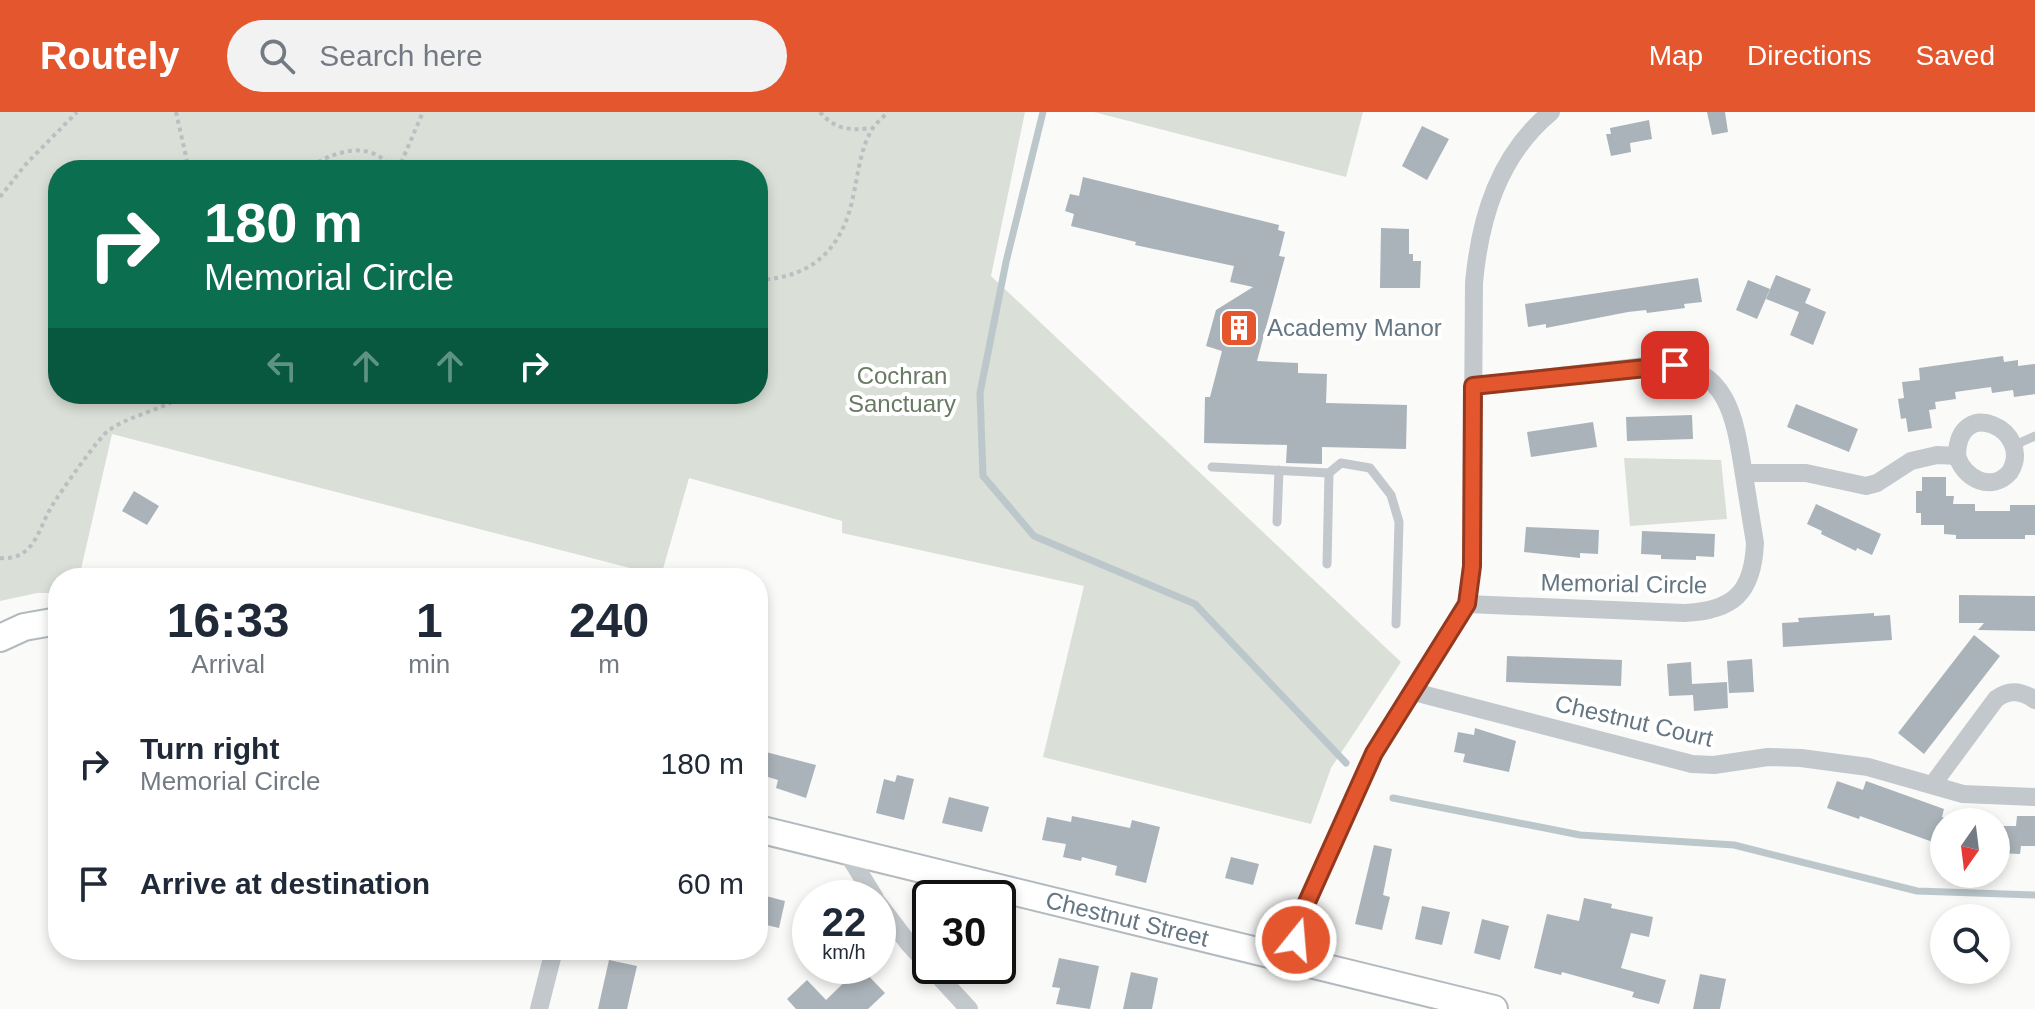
<!DOCTYPE html>
<style>
body{margin:0;font-family:Arial,sans-serif;background:#f2f2f3;color:#1f2937;height:100vh;display:flex;flex-direction:column;font-size:30px;white-space:nowrap}
*{box-sizing:border-box;margin:0}
p{font-size:26px;color:#747a83}
.icon{flex:none;width:44px;height:44px;fill:none;stroke:currentColor;stroke-width:2;stroke-linecap:round;stroke-linejoin:round}
.map{position:relative;flex:1;overflow:hidden}
.side{position:absolute;left:48px;top:456px;width:720px;height:392px;display:flex;flex-direction:column;background:#fff;border-radius:32px;box-shadow:0 4px 12px #0003}
.side>*{flex:none}
.guide{position:absolute;left:48px;top:48px;width:720px;height:244px;border-radius:32px;box-shadow:0 4px 12px #0003;background:#0b6e4f;color:#fff;overflow:hidden}
.needle{width:52px;rotate:194deg}
.buttons{position:absolute;left:1930px;top:696px;display:grid;gap:16px}
.buttons a{display:grid;place-items:center;width:80px;height:80px;border-radius:50%;background:#fff;box-shadow:0 4px 12px #0003;font-size:40px}
.speed{position:absolute;left:792px;top:768px;display:flex;gap:16px;font-size:40px;font-weight:700;text-align:center}
.speed>*{display:grid;place-content:center;width:104px;height:104px;border-radius:50%;background:#fff;box-shadow:0 4px 12px #0003;line-height:1}
.speed small{font-size:20px;font-weight:400}
.speed .limit{border:4px solid #111;border-radius:12px;background:#fff;color:#111}
.pin{position:absolute;display:grid;place-items:center;width:68px;height:68px;color:#fff;margin:-34px;border-radius:16px;box-shadow:0 4px 12px #0006}
.me{position:absolute;width:88px;margin:-44px;rotate:17deg;stroke-linejoin:round;filter:drop-shadow(0 0 6px #0008)}
.turn{display:flex;align-items:center;gap:28px;height:168px;padding:0 24px;font-size:36px}
.turn .icon{width:104px;height:104px;stroke-width:2.5}
.turn b{display:block;font-size:56px;line-height:68px}
.lanes{display:flex;align-items:center;height:76px;padding:0 24px;background:#0003;justify-content:center;gap:40px;direction:ltr}
.lanes .off{opacity:.35}
.eta{display:flex;justify-content:space-evenly;align-items:center;height:136px;text-align:center}
.eta b{font-size:48px;font-weight:700;line-height:56px}
ul{padding:0;list-style:none}
li{display:flex;align-items:center;gap:24px;height:120px;padding:0 24px}
li div{flex:1}
li b{display:block;font-size:30px}
li em{font-style:normal}
header{display:flex;align-items:center;gap:48px;box-sizing:border-box;height:112px;padding:0 40px;background:#e4572e;color:#fff}
header strong{font-size:38px}
nav{display:flex;gap:44px;margin-inline-start:auto;font-size:28px}
.search{width:560px;height:72px;background:#f2f2f3;display:flex;align-items:center;gap:20px;box-sizing:border-box;padding:0 28px;border-radius:44px;color:#747a83;font-size:30px}
.map>svg:first-child{display:block}
.green{fill:#dadfd7;fill-rule:evenodd}
.lines{fill:none;stroke-linecap:round;stroke-linejoin:round}
.stream{stroke:#bbc7cb;stroke-width:7}
.building{fill:#aab3b9}
.secondary-casing{stroke:#b3babf;stroke-width:30}
.path{stroke:#bbbfc2;stroke-width:4;stroke-dasharray:4 4;stroke-linecap:butt}
.lane{stroke:#c3c8cc;stroke-width:9}
.street{stroke:#c3c8cc;stroke-width:18}
.secondary{stroke:#fff;stroke-width:26}
.route-casing{stroke:#94391e;stroke-width:20}
.route{stroke:#e4572e;stroke-width:14}
.labels{text-anchor:middle;stroke-width:8;stroke-linejoin:round;paint-order:stroke}
.poi-label{font-size:24px;fill:#657683;stroke:#fff;text-anchor:start}
.park-label{font-size:24px;fill:#687a64;stroke:#fff}
.street-label{font-size:24px;fill:#657683;stroke:#fff}
</style>
<header>
<strong>Routely</strong>
<div class="search"><svg class="icon" aria-label="search" viewBox="0 0 24 24"><circle cx="10" cy="10" r="6"/><path d="M15 15l6 6"/></svg>Search here</div>
<nav><a>Map</a><a>Directions</a><a>Saved</a></nav>
</header>
<div class="map">
<svg width="2035" height="897" viewBox="0 0 2035 897">
<rect width="100%" height="100%" fill="#fafaf8"/>
<g class="green">
<path d="M0,0h1025l-34,164 410,386 -70,106 -20,56 -268,-67 41,-171 -242,-53v-12l-153,-43 -28,98 -549,-142 -33,144h-21v15h-21l-37,8zM58,58h700v224h-700z"/>
<polygon points="1094,0 1363,0 1346,65"/>
<polygon points="1624,346 1721,348 1727,407 1630,414"/>
</g>
<g class="lines">
<g class="stream">
<polyline points="1043,0 1006,150 980,281 983,364 1034,424 1195,492 1346,651"/>
<polyline points="1393,686 1580,723 1734,733 1917,779 2035,783"/>
</g>
</g>
<g class="building">
<polygon points="1707,0 1725,0 1728,20 1712,23"/>
<polygon points="1649,8 1652,27 1630,31 1631,40 1611,44 1606,22 1611,22 1610,16"/>
<polygon points="1422,14 1449,27 1427,68 1402,54"/>
<polygon points="1083,65 1279,113 1278,118 1285,120 1279,144 1285,145 1257,249 1298,251 1298,261 1327,262 1326,291 1407,293 1406,337 1322,335 1322,352 1286,351 1287,333 1204,331 1205,285 1210,285 1222,239 1206,234 1216,198 1253,175 1230,170 1234,154 1135,133 1136,130 1071,114 1074,102 1065,99 1070,82 1079,84"/>
<polygon points="1381,116 1409,117 1409,142 1413,142 1413,149 1421,149 1420,176 1380,176"/>
<polygon points="1776,163 1811,177 1805,191 1826,200 1813,233 1790,223 1799,200 1766,187"/>
<polygon points="1698,166 1702,190 1684,192 1685,196 1647,201 1646,198 1628,200 1546,216 1546,212 1528,215 1525,192"/>
<polygon points="1748,168 1770,177 1757,207 1736,198"/>
<polygon points="2003,244 2004,250 2018,248 2018,254 2035,252 2035,282 2014,285 2013,278 1992,281 1991,275 1955,280 1956,287 1935,290 1936,297 1929,298 1932,316 1908,320 1906,306 1901,307 1898,287 1904,286 1902,270 1920,268 1919,256"/>
<polygon points="1796,292 1858,317 1849,340 1787,315"/>
<polygon points="1692,303 1693,327 1627,329 1626,305"/>
<polygon points="1593,310 1597,335 1531,345 1527,320"/>
<polygon points="1922,365 1946,365 1946,384 1954,384 1953,392 1975,392 1975,399 2010,399 2010,393 2035,393 2035,423 2025,423 2025,427 1956,427 1956,423 1944,422 1944,413 1921,413 1921,401 1916,401 1916,379 1922,379"/>
<polygon points="134,379 159,394 147,413 122,399"/>
<polygon points="1816,392 1881,422 1872,443 1857,436 1856,439 1821,422 1822,419 1807,412"/>
<polygon points="1526,415 1599,418 1598,442 1580,441 1580,446 1524,440"/>
<polygon points="1642,419 1715,422 1714,445 1696,444 1696,448 1661,447 1661,443 1641,442"/>
<polygon points="1959,483 2035,484 2035,519 1978,518 1984,511 1959,511"/>
<polygon points="1874,501 1874,504 1890,503 1892,528 1783,535 1782,511 1799,510 1798,506"/>
<polygon points="1974,523 2000,544 1924,642 1898,621"/>
<polygon points="1507,544 1622,548 1621,574 1506,570"/>
<polygon points="1752,547 1754,580 1729,581 1727,549"/>
<polygon points="1691,550 1692,572 1727,570 1728,596 1694,599 1693,583 1669,584 1667,552"/>
<polygon points="1475,616 1516,629 1509,660 1463,650 1465,642 1454,640 1458,620 1474,623"/>
<polygon points="758,638 816,653 806,686 776,676 778,668 758,662"/>
<polygon points="897,663 914,667 904,708 876,701 884,667 895,670"/>
<polygon points="1837,669 1863,678 1866,669 1944,697 1942,705 1944,706 1944,734 1860,704 1859,707 1827,696"/>
<polygon points="949,685 989,695 982,720 942,711"/>
<polygon points="1072,704 1130,716 1132,708 1160,715 1146,771 1115,763 1117,754 1082,745 1081,749 1063,745 1066,732 1042,728 1047,705 1071,710"/>
<polygon points="2017,704 2035,704 2035,734 2021,734 2020,742 1996,741 1996,714 2016,714"/>
<polygon points="1374,733 1392,737 1383,783 1390,785 1382,818 1355,812"/>
<polygon points="1231,745 1259,752 1253,773 1225,766"/>
<polygon points="758,782 785,789 779,816 758,811"/>
<polygon points="1584,786 1612,792 1611,796 1653,805 1649,825 1631,821 1621,856 1666,868 1659,892 1632,885 1634,880 1562,860 1561,863 1534,856 1547,802 1579,809"/>
<polygon points="1422,794 1450,800 1442,833 1415,827"/>
<polygon points="1482,807 1509,814 1500,848 1474,841"/>
<polygon points="1059,846 1099,854 1090,897 1056,892 1060,876 1052,875"/>
<polygon points="609,848 637,854 627,897 598,897"/>
<polygon points="860,855 885,881 868,897 796,897 787,887 807,868 826,888"/>
<polygon points="1131,860 1158,866 1152,897 1123,897"/>
<polygon points="1700,862 1726,867 1720,897 1693,897"/>
</g>
<g class="lines">
<g class="secondary-casing">
<g id="secondary">
<polyline points="0,526 24,515 58,509"/>
<path id="s1" d="M758,717l736,180"/>
</g>
</g>
<g class="path">
<polyline points="176,0 189,58"/>
<path d="M820,0c14,17 30,19 51,16"/>
<path d="M304,58c29,-18 65,-33 90,0"/>
<polyline points="398,58 423,0"/>
<polyline points="0,85 26,52 77,0"/>
<path d="M758,168c53,-2 84,-30 95,-83 5,-22 7,-46 18,-66 4,-7 11,-13 17,-19"/>
<path d="M0,446c35,3 38,-30 52,-52 7,-12 47,-69 56,-75 19,-15 55,-21 78,-37"/>
</g>
<g class="lane">
<polyline points="2017,332 2035,324"/>
<polyline points="1212,355 1329,361"/>
<polyline points="1277,410 1279,358"/>
<polyline points="1327,452 1329,361 1341,351 1370,356 1391,383 1399,410 1396,512"/>
</g>
<g class="street">
<path d="M1744,361h62l60,13 11,-3 34,-22 26,-6 20,1c7,23 35,37 53,16 25,-42 -53,-78 -53,-16"/>
<path d="M1467,492l217,9c49,-2 69,-20 71,-70 -4,-25 -8,-49 -12,-74 -8,-51 -16,-103 -79,-105l-191,22"/>
<polyline points="1414,580 1692,652 1714,653 1768,645 1801,646 1868,655 1963,682 2035,685"/>
<path d="M1933,672l63,-85c13,-10 26,-8 39,1"/>
<polyline points="846,739 875,786"/>
<polyline points="878,791 909,832 969,897"/>
<path d="M1291,847l12,-48 71,-158 86,-136 7,-13 5,-38 2,-283c6,-66 25,-128 77,-171"/>
<polyline points="539,897 554,838"/>
</g>
<use href="#secondary" class="secondary"/>
</g>
<g class="lines">
<g class="route-casing">
<polyline id="route" points="1296,828 1303,799 1374,641 1467,492 1472,454 1473,274 1675,253"/>
</g>
<use href="#route" class="route"/>
</g>
<defs>
<g id="building-square" transform="scale(2)"><rect x="-9" y="-9" width="18" height="18" rx="4" fill="#e4572e" stroke="#fff"/><path d="M-4-6H4V6H1V3H-1V6H-4ZM-2.5-4.3h1.7v1.8h-1.7ZM.8-4.3h1.7v1.8H.8ZM-2.5-1h1.7V.8h-1.7ZM.8-1h1.7V.8H.8Z" fill="#fff"/></g>
</defs>
<g fill-rule="evenodd">
<use href="#building-square" x="1239" y="216"/>
</g>
<g class="labels">
<g class="poi-label">
<text x="1267" y="224">Academy Manor</text>
</g>
<g class="park-label">
<text x="902" y="272">Cochran<tspan x="902" dy="28">Sanctuary</tspan></text>
</g>
<g class="street-label">
<text transform="translate(1624 472) rotate(1)" y="8">Memorial Circle</text>
<text transform="translate(1634 609) rotate(13)" y="8">Chestnut Court</text>
<text dy="8" stroke="none"><textPath href="#s1" startOffset="380">Chestnut Street</textPath></text>
</g>
</g>
</svg>
<div class="buttons">
<a><svg class="needle" viewBox="-14 -14 28 28"><path d="M0-13l5 13h-10z" fill="#e53935"/><path d="M0 13l5-13h-10z" fill="#747a83"/></svg></a>
<a><svg class="icon" aria-label="search" viewBox="0 0 24 24"><circle cx="10" cy="10" r="6"/><path d="M15 15l6 6"/></svg></a>
</div>
<div class="speed"><div>22<small>km/h</small></div><div class="limit">30</div></div>
<div class="pin" style="left:1675px;top:253px;background:#d93025"><svg class="icon" aria-label="arrive" viewBox="0 0 24 24"><path d="M6 21V4h12l-3 4 3 4H6"/></svg></div>
<svg class="me" style="left:1296px;top:828px" viewBox="-20 -20 40 40"><circle r="17" fill="#e4572e" stroke="#fff" stroke-width="3"/><path d="M0-11L8 9 0 5-8 9z" fill="#fff"/></svg>
<div class="guide">
<div class="turn"><svg class="icon" aria-label="right" viewBox="0 0 24 24"><path d="M7 20v-9h11M14 6l5 5-5 5"/></svg><div><b>180 m</b>Memorial Circle</div></div>
<div class="lanes"><svg class="icon off" aria-label="left" viewBox="0 0 24 24"><path d="M17 20v-9H6M10 6l-5 5 5 5"/></svg><svg class="icon off" aria-label="ahead" viewBox="0 0 24 24"><path d="M12 20V5M6 11l6-6 6 6"/></svg><svg class="icon off" aria-label="ahead" viewBox="0 0 24 24"><path d="M12 20V5M6 11l6-6 6 6"/></svg><svg class="icon" aria-label="right" viewBox="0 0 24 24"><path d="M7 20v-9h11M14 6l5 5-5 5"/></svg></div>
</div>
<section class="side">
<div class="eta">
<div><b>16:33</b><p>Arrival</p></div>
<div><b>1</b><p>min</p></div>
<div><b>240</b><p>m</p></div>
</div>
<ul>
<li><svg class="icon" aria-label="right" viewBox="0 0 24 24"><path d="M7 20v-9h11M14 6l5 5-5 5"/></svg><div><b>Turn right</b><p>Memorial Circle</p></div><em>180 m</em></li>
<li><svg class="icon" aria-label="arrive" viewBox="0 0 24 24"><path d="M6 21V4h12l-3 4 3 4H6"/></svg><div><b>Arrive at destination</b></div><em>60 m</em></li>
</ul>
</section>
</div>
